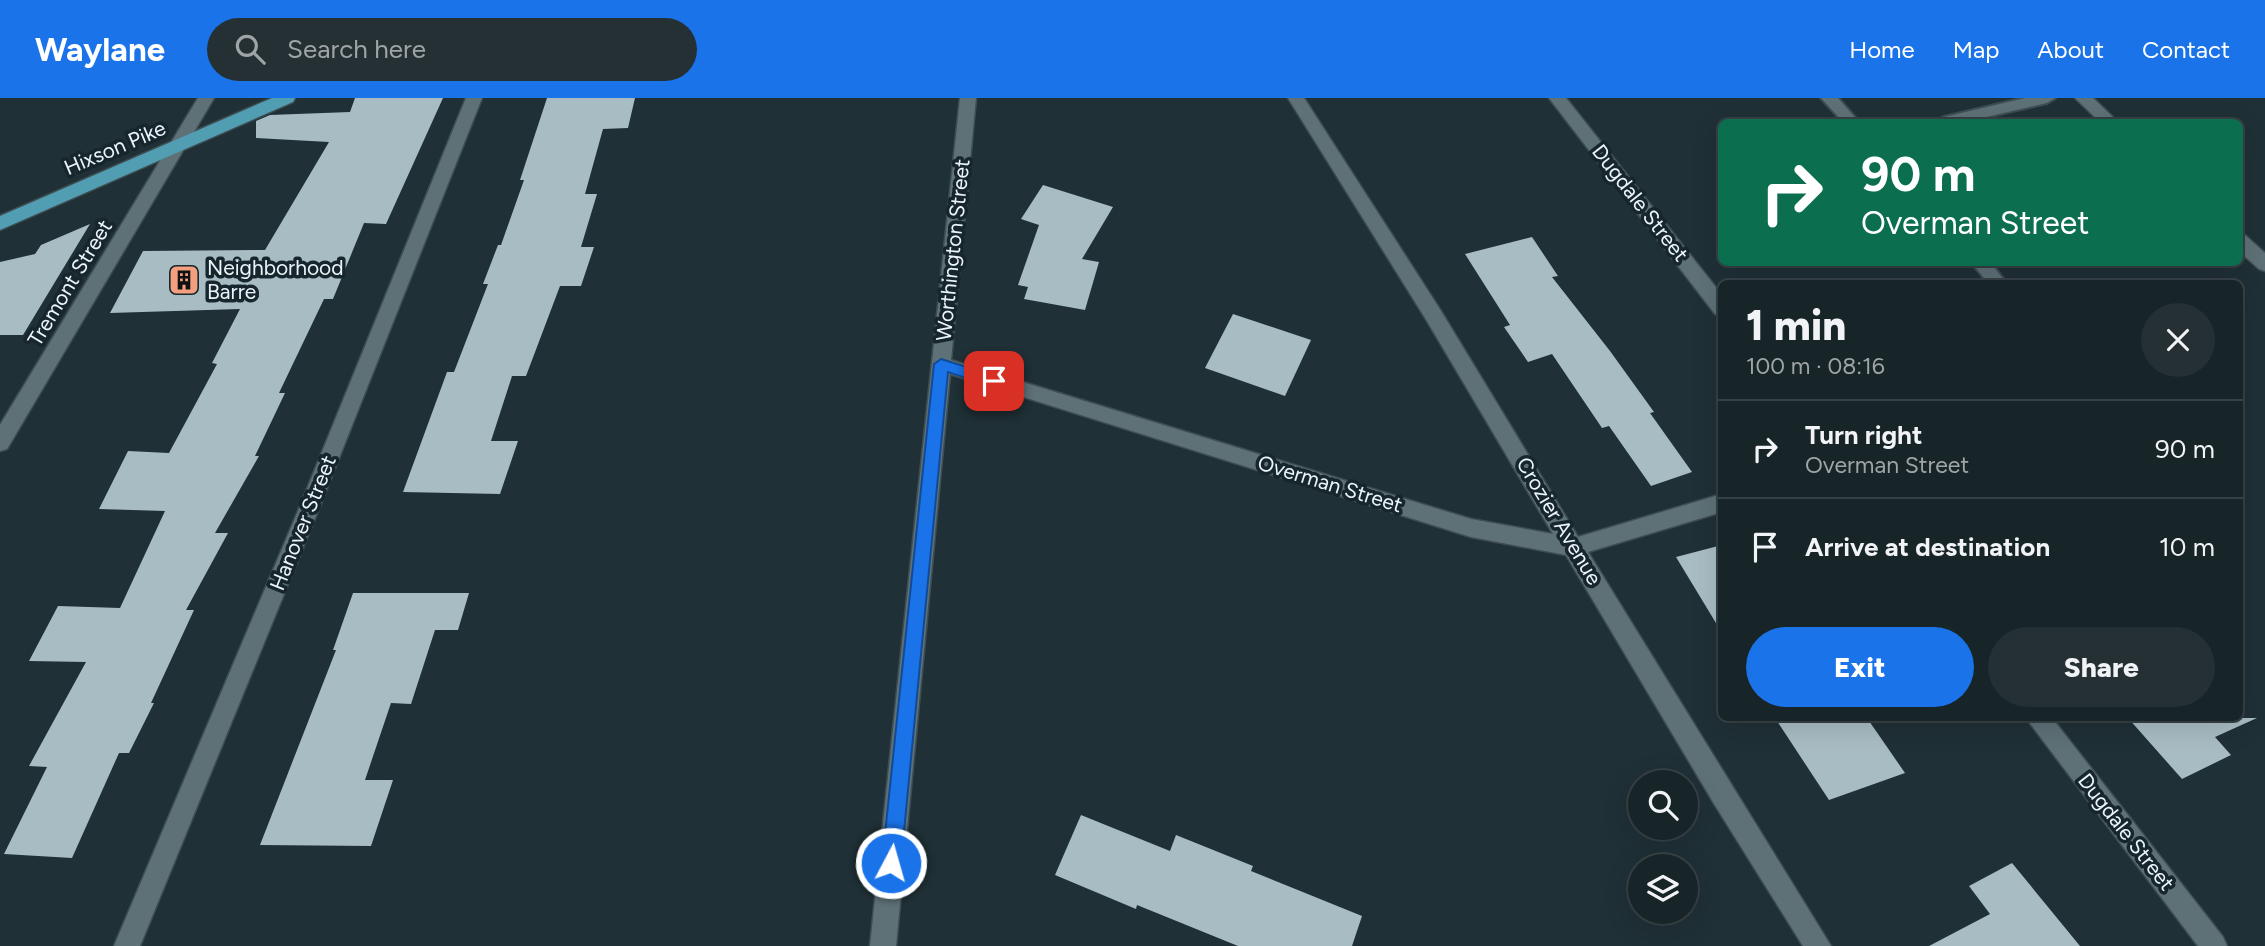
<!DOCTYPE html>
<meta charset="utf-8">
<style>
body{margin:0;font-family:Figtree,sans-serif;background:#243034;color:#f1f3f6;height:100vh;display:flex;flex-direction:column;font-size:26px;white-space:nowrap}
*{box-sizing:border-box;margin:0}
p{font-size:23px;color:#9ea4a8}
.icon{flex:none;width:38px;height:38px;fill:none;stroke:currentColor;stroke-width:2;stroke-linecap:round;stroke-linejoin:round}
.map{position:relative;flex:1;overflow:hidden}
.side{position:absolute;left:1718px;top:182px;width:525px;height:441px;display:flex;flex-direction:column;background:#172428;border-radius:10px;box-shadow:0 7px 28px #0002,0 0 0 2px #364145}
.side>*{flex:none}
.hud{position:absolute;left:1718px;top:21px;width:525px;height:147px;border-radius:10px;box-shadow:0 7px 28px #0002,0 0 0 2px #364145;background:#0b6e4f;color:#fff;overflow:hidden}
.tools{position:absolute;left:1628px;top:672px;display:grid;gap:14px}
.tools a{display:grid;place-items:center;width:70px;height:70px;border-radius:50%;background:#172428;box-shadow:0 7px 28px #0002,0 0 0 2px #364145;font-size:35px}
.pin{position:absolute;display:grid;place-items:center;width:60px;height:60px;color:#fff;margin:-30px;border-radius:14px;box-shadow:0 4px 10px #0006}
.me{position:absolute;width:77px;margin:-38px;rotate:6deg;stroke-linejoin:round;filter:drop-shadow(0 0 5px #0008)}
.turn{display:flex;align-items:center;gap:24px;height:147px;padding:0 28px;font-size:32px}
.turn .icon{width:91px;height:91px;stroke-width:2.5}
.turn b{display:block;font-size:49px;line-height:60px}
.round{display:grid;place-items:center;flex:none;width:74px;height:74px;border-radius:37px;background:#243034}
.headline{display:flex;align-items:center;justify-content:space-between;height:119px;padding:0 28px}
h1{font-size:42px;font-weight:800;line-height:52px}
.action{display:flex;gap:14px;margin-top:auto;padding:14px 28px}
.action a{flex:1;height:80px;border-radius:42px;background:#1a73e8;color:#fff;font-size:28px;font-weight:800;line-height:80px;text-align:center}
.action a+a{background:#243034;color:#f1f3f6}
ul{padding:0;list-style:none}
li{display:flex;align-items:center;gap:21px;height:98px;padding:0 28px;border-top:2px solid #364145}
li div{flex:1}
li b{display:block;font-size:26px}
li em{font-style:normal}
header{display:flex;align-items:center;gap:42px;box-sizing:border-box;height:98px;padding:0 35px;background:#1a73e8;color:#fff}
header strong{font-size:33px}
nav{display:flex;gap:38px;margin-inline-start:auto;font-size:24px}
.search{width:490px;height:63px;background:#243034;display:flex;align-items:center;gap:18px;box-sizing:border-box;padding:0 24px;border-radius:38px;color:#9ea4a8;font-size:26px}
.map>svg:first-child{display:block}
.building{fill:#a8bcc3}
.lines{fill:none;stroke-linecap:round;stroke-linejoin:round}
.lane-casing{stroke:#3e4d52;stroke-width:4}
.street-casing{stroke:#3e4d52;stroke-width:3}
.primary-casing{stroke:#3e4d52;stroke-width:3}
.lane{fill:#5e7177;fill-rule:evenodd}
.street{fill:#5e7177;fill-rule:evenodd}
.primary{fill:#519db2;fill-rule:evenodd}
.route{fill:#1a73e8;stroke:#114b97;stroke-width:2}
.labels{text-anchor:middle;stroke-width:7;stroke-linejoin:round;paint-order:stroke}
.street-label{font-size:21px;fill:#ebf5f9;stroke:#16262c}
.poi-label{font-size:21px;fill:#ebf5f9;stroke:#16262c;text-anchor:start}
</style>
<header>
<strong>Waylane</strong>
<div class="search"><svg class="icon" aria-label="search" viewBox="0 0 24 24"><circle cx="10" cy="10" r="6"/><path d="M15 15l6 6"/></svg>Search here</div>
<nav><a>Home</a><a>Map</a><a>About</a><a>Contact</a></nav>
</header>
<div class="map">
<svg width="2265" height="848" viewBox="0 0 2265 848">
<rect width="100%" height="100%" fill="#1f3036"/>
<g class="building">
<polygon points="355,0 443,0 386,126 364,125 333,201 324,201 279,295 285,295 255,358 259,358 215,435 228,435 186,512 194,512 151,605 154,605 129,655 119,655 72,760 4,756 47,669 29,668 86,564 29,563 58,508 120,510 165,413 99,411 128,353 169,355 217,266 212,265 240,211 110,215 143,153 265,152 329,44 256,40 256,23 270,17 350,14"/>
<polygon points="547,0 635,0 628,30 603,31 585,96 597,96 581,149 594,149 581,188 560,188 526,278 512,278 491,343 518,343 500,396 403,394 447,274 454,274 488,186 483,186 498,147 501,147 524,82 520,82"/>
<polygon points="1043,87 1113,109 1082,161 1099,164 1085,212 1024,201 1028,189 1018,187 1039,127 1021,121"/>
<polygon points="90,126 23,237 0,237 0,164 35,156 41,147"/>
<polygon points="1532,139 1558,178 1552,179 1610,253 1654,314 1650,315 1692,374 1651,388 1609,328 1602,330 1552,256 1528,264 1504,229 1510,227 1465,156"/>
<polygon points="1233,216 1311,242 1285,298 1205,270"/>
<polygon points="1722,447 1722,535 1676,459"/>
<polygon points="353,495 469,495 458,532 435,532 411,606 391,605 365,682 393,682 371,748 260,747 336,552 333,552"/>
<polygon points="1775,620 1867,620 1905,675 1829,702"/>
<polygon points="2128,620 2257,620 2215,639 2231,657 2182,681"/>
<polygon points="1081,717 1170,753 1176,737 1253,768 1251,773 1362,818 1352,848 1238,848 1137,807 1136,811 1055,777"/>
<polygon points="2012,765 2080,848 1929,848 1990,816 1969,788"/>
</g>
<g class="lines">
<g class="lane-casing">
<g id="lane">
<polygon points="1821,0 1838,0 1859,24 1843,24"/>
<polygon points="2025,0 2055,0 2047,5 1965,24 1936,24 1944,19"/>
<polygon points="1971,164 1990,164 2004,182 2003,186 1989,186"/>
</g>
</g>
<g class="street-casing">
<g id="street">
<polygon points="198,0 214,0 7,351 0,353 0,327"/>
<polygon points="466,0 482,0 318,413 140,848 114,848 298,413"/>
<polygon points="960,0 976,0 951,262 1471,421 1553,436 1427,223 1288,0 1304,0 1441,213 1578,439 1722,396 1722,414 1588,454 1831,848 1803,848 1713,704 1566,457 1471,439 950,276 896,848 870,848"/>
<polygon points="1549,0 1566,0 1722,197 1722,218 1715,216"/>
<polygon points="2075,0 2093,0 2118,24 2100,24"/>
<polygon points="2240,136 2246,138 2265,155 2265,173 2259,171 2240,154"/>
<polygon points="2026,620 2052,620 2223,839 2227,848 2198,848"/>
</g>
</g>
<g class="primary-casing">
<polygon id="primary" points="272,0 295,0 293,4 0,132 0,118"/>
</g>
<use href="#lane" class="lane"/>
<use href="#street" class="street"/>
<use href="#primary" class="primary"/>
</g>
<polygon class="route" points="941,261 999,279 1002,283 994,289 948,274 901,765 898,771 891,774 885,771 882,765 934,266"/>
<defs>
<g id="building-square" transform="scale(1.575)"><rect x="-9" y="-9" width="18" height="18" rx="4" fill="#f2a07f" stroke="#16262c"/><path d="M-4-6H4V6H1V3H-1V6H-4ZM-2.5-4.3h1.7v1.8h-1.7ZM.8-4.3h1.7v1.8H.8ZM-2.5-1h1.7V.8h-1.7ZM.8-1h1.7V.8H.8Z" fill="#111"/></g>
</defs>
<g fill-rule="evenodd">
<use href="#building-square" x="184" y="182"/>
</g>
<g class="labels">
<g class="street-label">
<text transform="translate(115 50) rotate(-23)" y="7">Hixson Pike</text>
<text transform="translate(1640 105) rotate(52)" y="7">Dugdale Street</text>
<text transform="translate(953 152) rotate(-84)" y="7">Worthington Street</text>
<text transform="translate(70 185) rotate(-59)" y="7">Tremont Street</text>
<text transform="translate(1330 386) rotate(17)" y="7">Overman Street</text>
<text transform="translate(1559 423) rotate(59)" y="7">Crozier Avenue</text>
<text transform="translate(303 425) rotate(-68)" y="7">Hanover Street</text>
<text transform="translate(2126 734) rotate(52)" y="7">Dugdale Street</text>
</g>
<g class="poi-label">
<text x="207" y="177">Neighborhood<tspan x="207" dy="24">Barre</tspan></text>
</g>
</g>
</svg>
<div class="tools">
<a><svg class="icon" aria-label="search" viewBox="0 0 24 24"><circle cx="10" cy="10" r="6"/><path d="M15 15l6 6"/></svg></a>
<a><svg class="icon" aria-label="layers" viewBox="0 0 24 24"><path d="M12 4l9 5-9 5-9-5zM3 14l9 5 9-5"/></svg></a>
</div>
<div class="pin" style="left:994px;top:283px;background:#d93025"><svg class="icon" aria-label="arrive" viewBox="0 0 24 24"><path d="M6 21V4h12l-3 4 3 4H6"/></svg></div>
<svg class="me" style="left:891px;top:765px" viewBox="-20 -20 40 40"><circle r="17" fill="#1a73e8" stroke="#fff" stroke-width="3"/><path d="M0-11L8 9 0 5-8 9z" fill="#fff"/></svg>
<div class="hud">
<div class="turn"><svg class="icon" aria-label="right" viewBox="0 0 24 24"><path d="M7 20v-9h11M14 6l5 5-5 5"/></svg><div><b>90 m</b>Overman Street</div></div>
</div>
<section class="side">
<div class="headline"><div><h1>1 min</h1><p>100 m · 08:16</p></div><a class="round"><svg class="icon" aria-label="close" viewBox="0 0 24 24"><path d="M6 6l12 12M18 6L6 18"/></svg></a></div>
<ul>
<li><svg class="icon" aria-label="right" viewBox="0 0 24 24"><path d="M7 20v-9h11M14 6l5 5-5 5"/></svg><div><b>Turn right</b><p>Overman Street</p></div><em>90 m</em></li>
<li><svg class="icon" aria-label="arrive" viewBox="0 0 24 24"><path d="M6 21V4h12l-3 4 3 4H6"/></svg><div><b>Arrive at destination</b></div><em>10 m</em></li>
</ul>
<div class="action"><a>Exit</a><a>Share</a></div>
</section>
</div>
